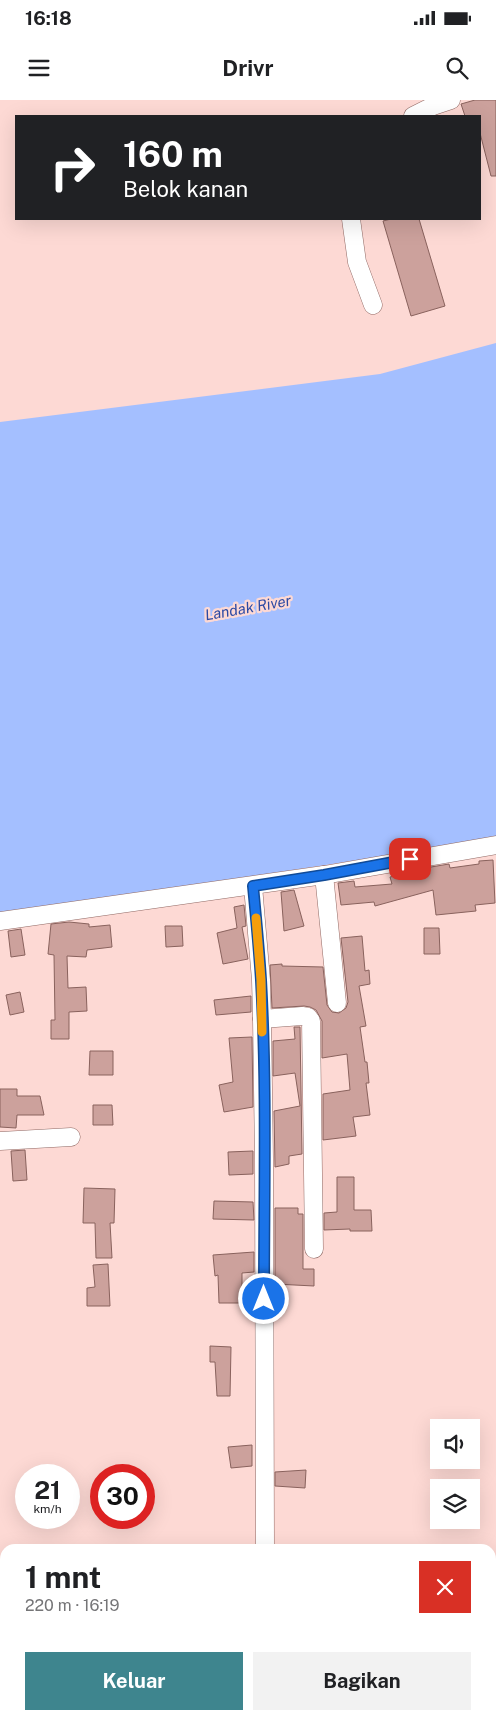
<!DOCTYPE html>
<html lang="id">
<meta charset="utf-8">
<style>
body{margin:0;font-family:"Public Sans",sans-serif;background:#f2f2f2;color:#202124;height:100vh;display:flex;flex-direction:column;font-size:19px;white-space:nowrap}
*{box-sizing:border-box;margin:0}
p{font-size:16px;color:#757577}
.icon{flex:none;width:28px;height:28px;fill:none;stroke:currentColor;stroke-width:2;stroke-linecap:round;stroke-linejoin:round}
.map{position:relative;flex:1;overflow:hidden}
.sheet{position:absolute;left:0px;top:1444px;width:496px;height:176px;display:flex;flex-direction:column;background:#fff;border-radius:15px 15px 0 0;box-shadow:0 5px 20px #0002}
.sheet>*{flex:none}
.guide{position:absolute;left:15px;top:15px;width:466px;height:105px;border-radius:0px;box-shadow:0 5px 20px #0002;background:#202124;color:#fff;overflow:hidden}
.buttons{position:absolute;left:430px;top:1319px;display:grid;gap:10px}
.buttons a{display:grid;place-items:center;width:50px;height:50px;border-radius:0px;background:#fff;box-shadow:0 5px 20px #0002;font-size:25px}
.speed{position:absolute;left:15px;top:1364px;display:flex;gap:10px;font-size:25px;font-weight:700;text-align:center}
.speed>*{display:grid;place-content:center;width:65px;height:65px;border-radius:50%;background:#fff;box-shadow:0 5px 20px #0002;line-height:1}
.speed small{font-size:12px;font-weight:400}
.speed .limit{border:8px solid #d22;background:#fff;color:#111}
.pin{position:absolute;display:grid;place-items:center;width:42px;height:42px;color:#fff;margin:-21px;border-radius:10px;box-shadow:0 2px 8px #0006}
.me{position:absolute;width:55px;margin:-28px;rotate:0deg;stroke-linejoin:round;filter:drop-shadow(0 0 4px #0008)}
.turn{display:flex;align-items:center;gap:18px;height:105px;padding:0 25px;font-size:22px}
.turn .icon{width:65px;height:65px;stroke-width:2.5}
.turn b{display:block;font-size:35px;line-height:42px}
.round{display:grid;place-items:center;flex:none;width:52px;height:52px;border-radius:0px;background:#f2f2f2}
.head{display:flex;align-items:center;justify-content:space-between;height:85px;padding:0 25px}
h1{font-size:30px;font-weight:700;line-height:38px}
.primary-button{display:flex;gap:10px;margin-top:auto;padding:10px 25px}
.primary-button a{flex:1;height:58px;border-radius:0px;background:#3e858e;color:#fff;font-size:20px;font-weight:700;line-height:58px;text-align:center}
.primary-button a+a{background:#f2f2f2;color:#202124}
.status{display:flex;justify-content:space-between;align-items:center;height:35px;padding:0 25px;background:#fff;direction:ltr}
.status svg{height:14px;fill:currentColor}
header{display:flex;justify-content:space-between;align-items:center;height:65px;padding:0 25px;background:#fff;font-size:22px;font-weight:700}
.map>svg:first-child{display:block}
.water{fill:#a4bfff}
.building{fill:#cca19c;stroke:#89625d}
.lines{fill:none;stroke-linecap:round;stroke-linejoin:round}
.minor-casing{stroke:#906964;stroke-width:19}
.minor{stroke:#fff;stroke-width:18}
.route-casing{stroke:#114b97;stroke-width:12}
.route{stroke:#1a73e8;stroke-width:9}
.slow{stroke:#f59e0b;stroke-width:9}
.labels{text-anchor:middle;stroke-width:4.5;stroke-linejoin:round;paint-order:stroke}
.water-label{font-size:15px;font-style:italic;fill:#2c49a3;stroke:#fdd9d4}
</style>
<div class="status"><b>16:18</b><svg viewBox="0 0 49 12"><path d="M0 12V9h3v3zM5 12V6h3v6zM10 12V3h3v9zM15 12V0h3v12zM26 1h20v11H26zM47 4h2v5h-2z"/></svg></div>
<header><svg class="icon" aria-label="menu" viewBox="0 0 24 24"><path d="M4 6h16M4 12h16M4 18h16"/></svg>Drivr<svg class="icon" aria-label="search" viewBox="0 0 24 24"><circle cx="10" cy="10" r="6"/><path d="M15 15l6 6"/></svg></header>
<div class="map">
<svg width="496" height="1619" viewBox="0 0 496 1619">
<rect width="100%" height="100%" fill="#fdd9d4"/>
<polygon class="water" points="496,243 496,737 423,750 13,813 0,813 0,322 380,274"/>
<g class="building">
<polygon points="475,0 496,0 496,76 491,76 480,33 480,16 465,16 461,4"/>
<polygon points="391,119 419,119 445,206 411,216 383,121"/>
<polygon points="493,760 495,803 475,805 476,811 436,815 433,790 375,806 374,802 341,805 338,783 354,781 355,787 392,784 390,777 414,772 413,770 449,764 450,768 479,764 479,761"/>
<polygon points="294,790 304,826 284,831 281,792"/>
<polygon points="244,805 246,826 242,827 248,859 223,864 217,833 237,828 234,807"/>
<polygon points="69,822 89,824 89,827 110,825 112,847 87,850 86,857 67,856 68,888 86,887 87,911 69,912 69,939 51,939 51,920 55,920 54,855 48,854 51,824"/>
<polygon points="165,826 182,826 183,846 166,847"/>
<polygon points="424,828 439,828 440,854 424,854"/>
<polygon points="21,829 25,855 11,857 8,831"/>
<polygon points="362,836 365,871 369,870 370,884 359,886 366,926 360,927 365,962 367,962 369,983 366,983 370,1015 353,1017 356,1036 323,1040 323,994 350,990 347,954 322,958 322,921 316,910 310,907 304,906 272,908 270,865 282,864 282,866 323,867 327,905 332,912 339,913 346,908 348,902 341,838"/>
<polygon points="20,892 24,912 10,915 6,895"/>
<polygon points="251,896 251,912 216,915 214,900"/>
<polygon points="294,927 300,927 302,1054 289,1056 289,1064 275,1067 274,1011 300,1006 295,973 273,976 273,941 295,939"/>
<polygon points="252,937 253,1007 224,1012 219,985 233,982 229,938"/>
<polygon points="90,951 113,951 113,975 89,975"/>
<polygon points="0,989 17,989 17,996 40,996 44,1015 17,1015 16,1028 0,1027"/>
<polygon points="93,1005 112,1005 113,1025 93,1025"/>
<polygon points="25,1050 27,1080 13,1081 11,1051"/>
<polygon points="253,1051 253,1074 229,1075 228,1052"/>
<polygon points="337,1077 354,1077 354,1110 371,1110 372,1131 350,1131 350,1129 324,1130 324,1113 337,1112"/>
<polygon points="84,1088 115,1089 114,1123 110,1123 112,1158 96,1158 95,1123 83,1123"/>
<polygon points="214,1101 253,1102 254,1120 213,1119"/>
<polygon points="275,1108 298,1108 298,1114 303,1114 303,1169 314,1169 314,1186 275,1184"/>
<polygon points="254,1152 254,1172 242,1173 242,1203 219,1203 218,1175 215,1176 213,1155"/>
<polygon points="108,1164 110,1206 87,1206 87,1188 95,1187 93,1165"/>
<polygon points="210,1246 231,1247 230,1296 217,1296 215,1262 210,1262"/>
<polygon points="252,1345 252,1366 231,1368 228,1347"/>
<polygon points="306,1370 305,1388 275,1386 275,1372"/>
</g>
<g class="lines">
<g class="minor-casing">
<g id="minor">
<polyline points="413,16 433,6 451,0"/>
<polyline points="351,119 357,162 373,205"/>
<polyline points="324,775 337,903"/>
<polyline points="253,786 261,880 262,919 264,1059 265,1449"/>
<polyline points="0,821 324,775 496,745"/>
<polyline points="262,919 302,916 308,917 311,921 314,1149"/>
<polyline points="0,1041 71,1037"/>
<polyline points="263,1619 263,1615"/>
</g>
</g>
<use href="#minor" class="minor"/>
</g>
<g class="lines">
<g class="route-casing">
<path id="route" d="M264,1199c0,-106 3,-213 -3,-319 -2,-31 -5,-63 -8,-94l71,-11 86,-16"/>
</g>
<use href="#route" class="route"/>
<polyline class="slow" points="256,818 261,880 262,932"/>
</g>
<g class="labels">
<g class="water-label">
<text transform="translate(248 508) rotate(-10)" y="5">Landak River</text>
</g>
</g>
</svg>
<div class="buttons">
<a><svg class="icon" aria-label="sound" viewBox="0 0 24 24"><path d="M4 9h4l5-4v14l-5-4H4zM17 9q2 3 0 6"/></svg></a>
<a><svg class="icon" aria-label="layers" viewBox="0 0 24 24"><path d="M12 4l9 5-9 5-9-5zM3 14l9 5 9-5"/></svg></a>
</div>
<div class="speed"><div>21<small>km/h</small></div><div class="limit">30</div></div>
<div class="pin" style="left:410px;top:759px;background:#d93025"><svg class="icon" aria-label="arrive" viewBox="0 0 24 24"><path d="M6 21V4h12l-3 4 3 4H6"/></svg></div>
<svg class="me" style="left:264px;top:1199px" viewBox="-20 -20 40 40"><circle r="17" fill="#1a73e8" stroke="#fff" stroke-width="3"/><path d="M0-11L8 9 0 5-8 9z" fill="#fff"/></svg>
<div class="guide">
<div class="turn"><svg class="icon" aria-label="right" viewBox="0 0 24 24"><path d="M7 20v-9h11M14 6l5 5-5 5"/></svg><div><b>160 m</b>Belok kanan</div></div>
</div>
<section class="sheet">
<div class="head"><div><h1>1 mnt</h1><p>220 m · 16:19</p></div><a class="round" style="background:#d93025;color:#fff"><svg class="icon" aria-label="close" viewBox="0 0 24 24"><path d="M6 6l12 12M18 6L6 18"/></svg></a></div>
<div class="primary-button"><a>Keluar</a><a>Bagikan</a></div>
</section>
</div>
